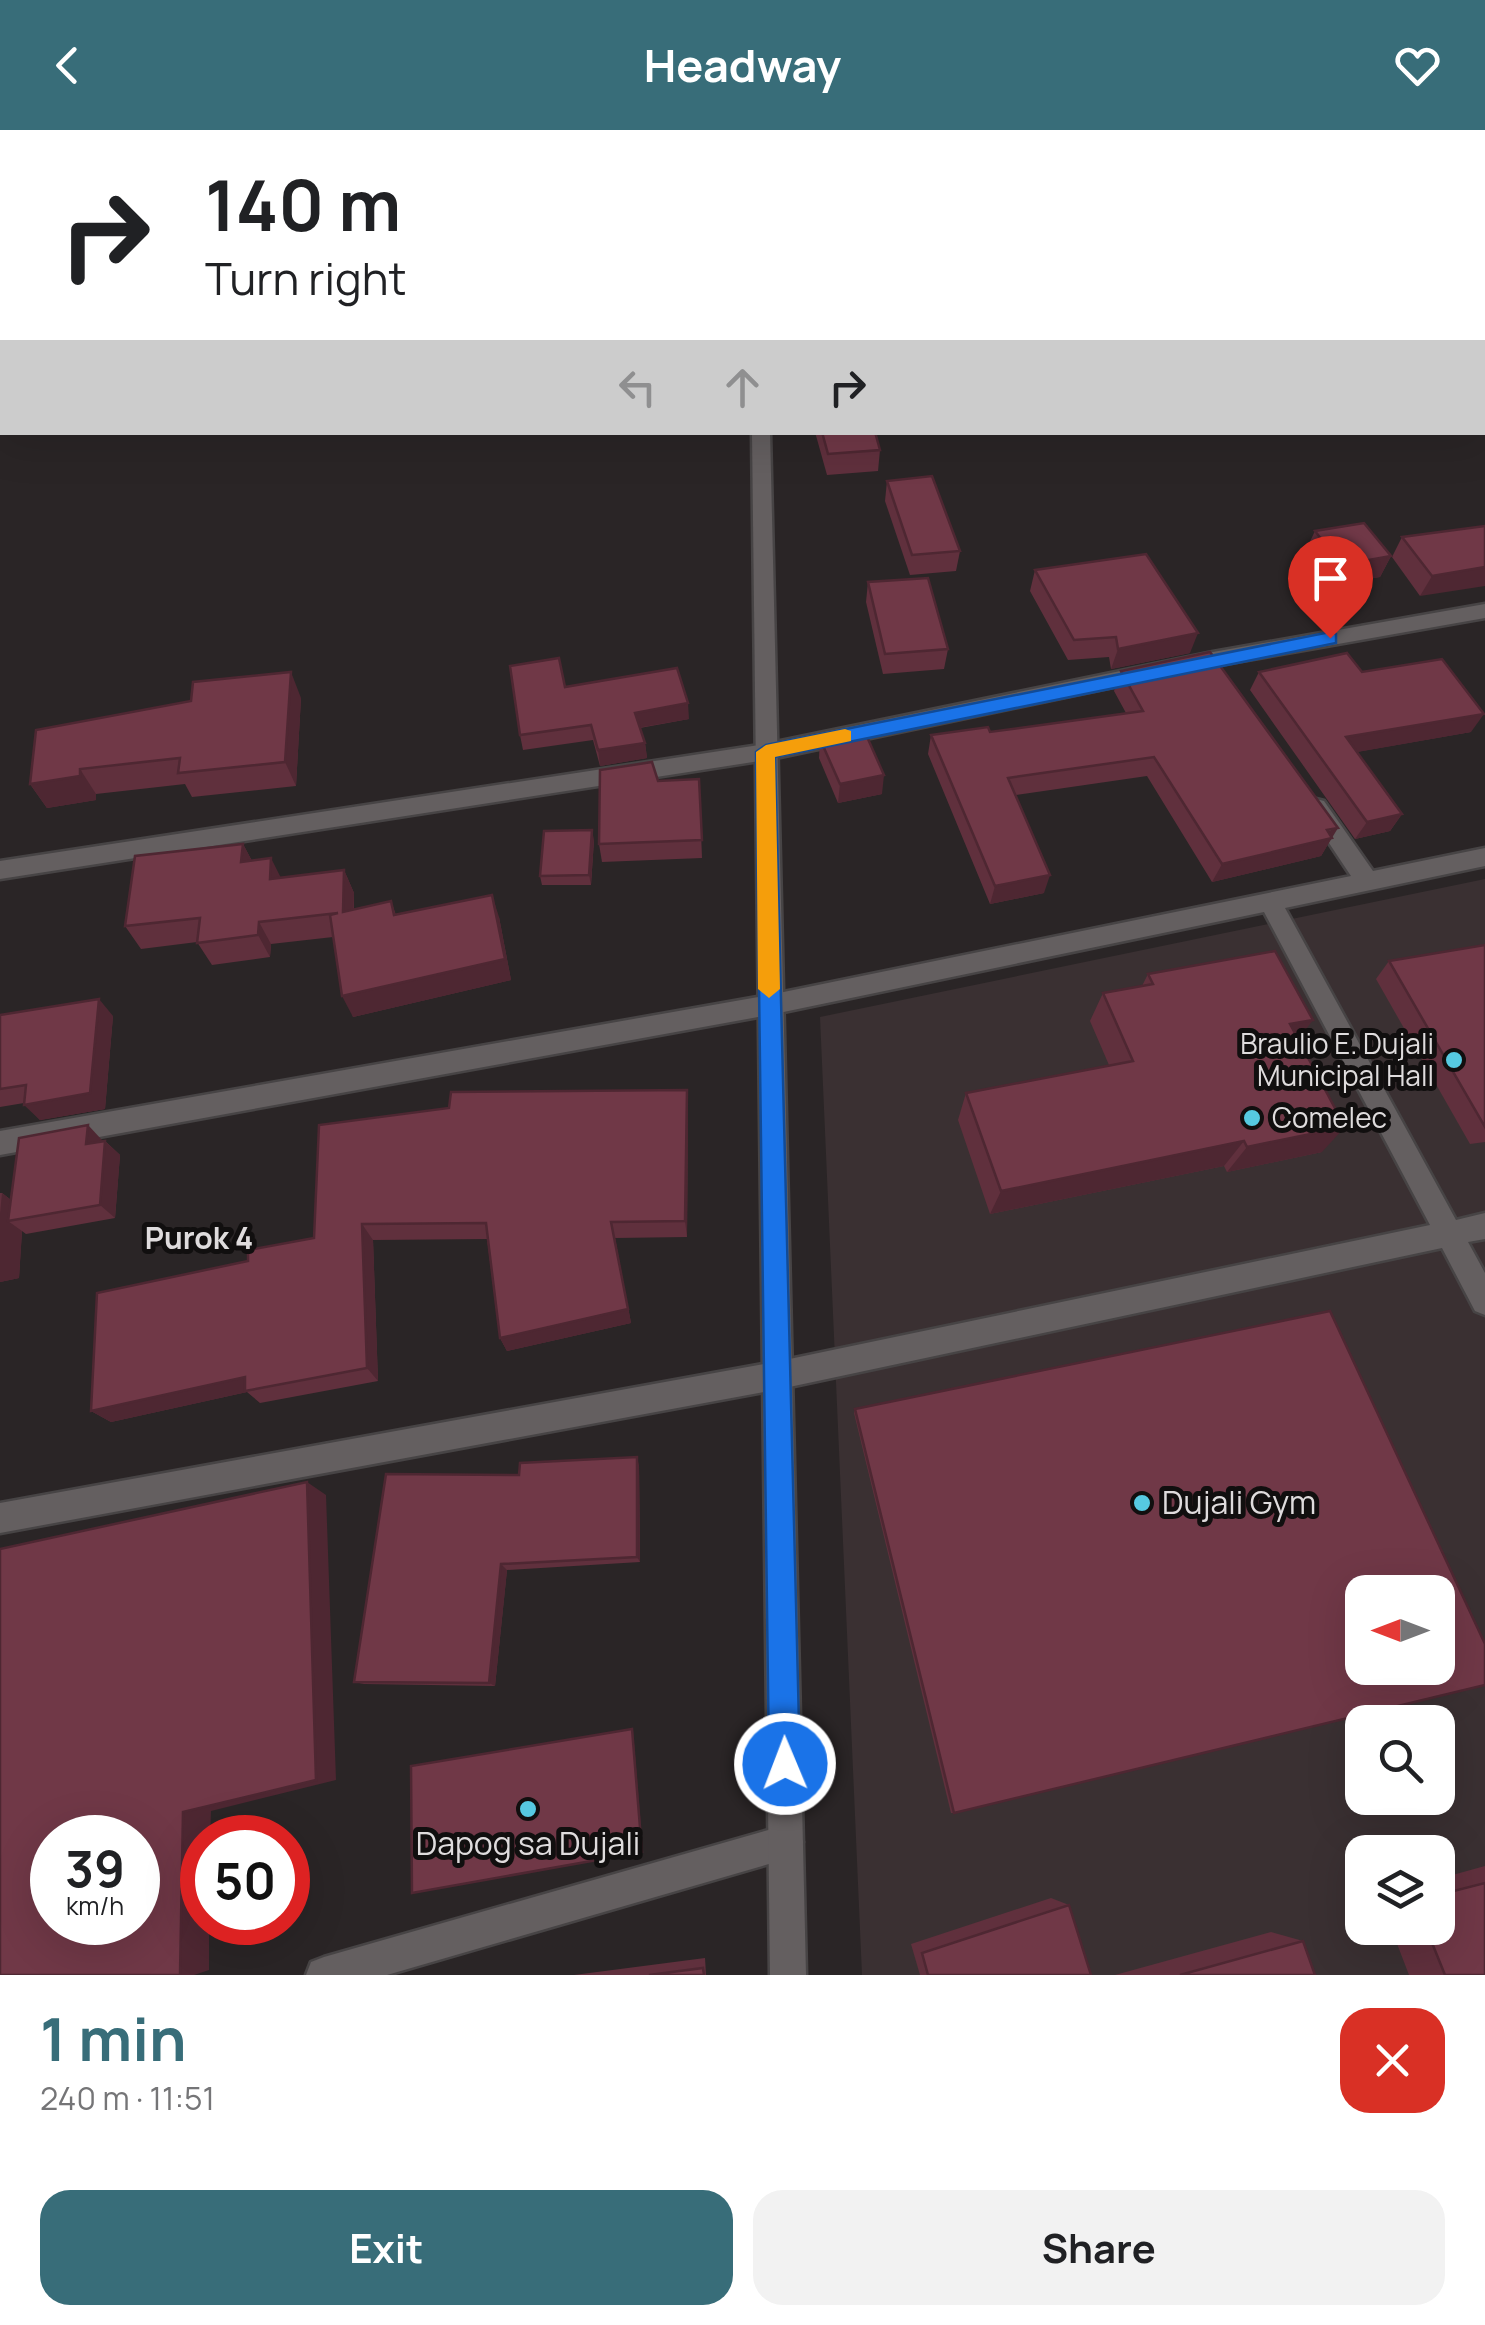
<!DOCTYPE html>
<meta charset="utf-8">
<style>
body{margin:0;font-family:Manrope,sans-serif;background:#f2f2f2;color:#202124;height:100vh;display:flex;flex-direction:column;font-size:38px;white-space:nowrap}
*{box-sizing:border-box;margin:0}
p{font-size:32px;color:#757577}
.icon{flex:none;width:55px;height:55px;fill:none;stroke:currentColor;stroke-width:2;stroke-linecap:round;stroke-linejoin:round}
.map{position:relative;height:1845px;overflow:hidden}
.sheet{display:flex;flex-direction:column;background:#fff;flex:1}
.sheet>*{flex:none}
.top-card{position:absolute;left:0px;top:0px;width:1485px;height:305px;box-shadow:0 10px 40px #0002;background:#fff;color:#202124;overflow:hidden}
.needle{width:65px;rotate:270deg}
.fabs{position:absolute;left:1345px;top:1445px;display:grid;gap:20px}
.fabs a{display:grid;place-items:center;width:110px;height:110px;border-radius:20px;background:#fff;box-shadow:0 10px 40px #0002;font-size:50px}
.speed{position:absolute;left:30px;top:1685px;display:flex;gap:20px;font-size:50px;font-weight:700;text-align:center}
.speed>*{display:grid;place-content:center;width:130px;height:130px;border-radius:50%;background:#fff;box-shadow:0 10px 40px #0002;line-height:1}
.speed small{font-size:25px;font-weight:400}
.speed .limit{border:15px solid #d22;background:#fff;color:#111}
.pin{position:absolute;display:grid;place-items:center;width:85px;height:85px;color:#fff;margin:-102px -42px;border-radius:50% 50% 50% 0;rotate:-45deg;box-shadow:0 0 10px #0007}
.pin .icon{rotate:45deg}
.me{position:absolute;width:110px;margin:-55px;rotate:359deg;stroke-linejoin:round;filter:drop-shadow(0 0 8px #0008)}
.turn{display:flex;align-items:center;gap:35px;height:210px;padding:0 40px;font-size:45px}
.turn .icon{width:130px;height:130px;stroke-width:2.5}
.turn b{display:block;font-size:70px;line-height:85px}
.lanes{display:flex;align-items:center;height:95px;padding:0 40px;background:#0003;justify-content:center;gap:50px;direction:ltr}
.lanes .off{opacity:.35}
.round{display:grid;place-items:center;flex:none;width:105px;height:105px;border-radius:30px;background:#f2f2f2}
.head{display:flex;align-items:center;justify-content:space-between;height:170px;padding:0 40px}
h1{font-size:60px;font-weight:700;line-height:75px;color:#386d79}
.action{display:flex;gap:20px;margin-top:auto;padding:20px 40px}
.action a{flex:1;height:115px;border-radius:30px;background:#386d79;color:#fff;font-size:40px;font-weight:700;line-height:115px;text-align:center}
.action a+a{background:#f2f2f2;color:#202124}
header{display:flex;justify-content:space-between;align-items:center;height:130px;padding:0 40px;background:#386d79;color:#fff;font-size:45px;font-weight:700}
.map>svg:first-child{display:block}
.built{fill:#3a3032;fill-rule:evenodd}
.lines{fill:none;stroke-linecap:round;stroke-linejoin:round}
.street-casing{stroke:#474445;stroke-width:5}
.secondary-casing{stroke:#474445;stroke-width:5}
.street{fill:#645f60;fill-rule:evenodd}
.secondary{fill:#645f60;fill-rule:evenodd}
.wall{fill:#60303d}
.shaded-wall{fill:#4e2732}
.building{fill:#703847;stroke:#4e2732;stroke-width:2.5;fill-rule:evenodd}
.route{fill:#1a73e8;stroke:#114b97;stroke-width:2.5}
.slow{fill:#f59e0b}
.poi-dot{fill:#56c9e1;stroke:#110f0f;stroke-width:4}
.labels{text-anchor:middle;stroke-width:10;stroke-linejoin:round;paint-order:stroke}
.poi-label{font-size:28px;fill:#dfdcdd;stroke:#110f0f;text-anchor:end}
.neighbourhood-label{font-size:30px;font-weight:bold;fill:#dfdcdd;stroke:#110f0f}
.near-poi-label{font-size:32px;fill:#dfdcdd;stroke:#110f0f;text-anchor:start}
</style>
<header><svg class="icon" aria-label="back" viewBox="0 0 24 24"><path d="M15 5l-7 7 7 7"/></svg>Headway<svg class="icon" aria-label="heart" viewBox="0 0 24 24"><path d="M12 20l-8-8c-3-5 5-10 8-4 3-6 11-1 8 4z"/></svg></header>
<div class="map">
<svg width="1485" height="1845" viewBox="0 0 1485 1845">
<rect width="100%" height="100%" fill="#2a2526"/>
<path class="built" d="M1485,749v1096h-623l-42,-958zM1362,1462h76v76h-76zM1362,1592h76v76h-76zM1362,1722h76v76h-76z"/>
<g class="lines">
<g class="street-casing">
<g id="street">
<polygon points="916,0 930,0 931,2 918,2"/>
<polygon points="1485,474 1485,488 1213,536 766,630 0,749 0,731 766,614 1213,522"/>
<polygon points="1316,669 1324,671 1373,741 1485,718 1485,736 1285,778 1456,1090 1485,1083 1485,1109 1468,1112 1485,1143 1485,1185 1475,1181 1442,1118 780,1259 0,1403 0,1373 780,1231 1430,1095 1264,782 769,885 0,1025 0,1001 769,865 1351,746 1305,677"/>
<polygon points="786,1695 798,1700 803,1712 798,1724 786,1729 387,1845 306,1845 311,1832 324,1827"/>
</g>
</g>
<g class="secondary-casing">
<g id="secondary">
<polygon points="748,0 762,0 762,2 749,2"/>
<polygon points="752,302 770,302 806,1845 770,1845"/>
</g>
</g>
<use href="#street" class="street"/>
<use href="#secondary" class="secondary"/>
</g>
<g class="wall">
<polygon points="815,302 875,302 880,320 878,341 827,345"/>
<polygon points="887,351 960,421 956,441 910,445 885,371"/>
<polygon points="1485,396 1420,466 1392,427 1402,407"/>
<polygon points="1315,401 1391,426 1380,447 1331,455 1305,422"/>
<polygon points="1035,440 1190,523 1111,539 1109,527 1068,530 1030,461"/>
<polygon points="868,452 948,519 944,539 883,544 866,472"/>
<polygon points="1121,541 1332,707 1321,726 1212,752 1147,646 1016,665 1044,763 990,774 928,624 931,605 990,602 1126,583 1114,561"/>
<polygon points="1259,542 1362,542 1471,602 1356,622 1402,684 1390,701 1355,709 1250,560"/>
<polygon points="565,557 689,589 640,598 645,613 647,628 600,636 593,610 523,620 520,605"/>
<polygon points="301,568 296,656 192,667 185,654 96,664 96,670 47,678 30,654"/>
<polygon points="820,609 882,664 838,673 819,628"/>
<polygon points="699,649 702,728 602,732 599,714 658,651"/>
<polygon points="594,710 591,755 542,755 540,746"/>
<polygon points="243,714 252,731 281,748 344,740 354,763 354,779 391,771 396,785 499,787 511,850 353,887 333,807 271,814 270,827 212,835 197,812 141,819 125,796"/>
<polygon points="1485,815 1485,1012 1470,1014 1376,849 1389,831"/>
<polygon points="1148,844 1298,910 1322,1022 1227,1042 1224,1036 990,1084 958,990 966,963 1109,935 1090,891 1103,863 1142,856"/>
<polygon points="0,885 113,886 105,979 40,990 24,973 0,977"/>
<polygon points="687,960 688,979 687,1107 615,1108 631,1193 507,1221 500,1208 487,1109 373,1110 378,1251 260,1273 247,1262 111,1292 91,1281 248,1131 314,1108"/>
<polygon points="102,1010 105,1011 120,1025 115,1088 26,1104 22,1101 19,1148 0,1152 0,1063 2,1063 11,1070"/>
<polygon points="855,1279 954,1683 951,1683 854,1283"/>
<polygon points="639,1335 640,1432 507,1440 495,1556 364,1554 354,1552 519,1345"/>
<polygon points="1485,1736 1485,1845 1409,1845 1391,1798 1438,1798 1438,1749"/>
<polygon points="1051,1768 1069,1775 1091,1845 920,1845 911,1814"/>
<polygon points="1271,1802 1303,1811 1315,1845 1115,1845"/>
<polygon points="705,1828 706,1845 574,1845"/>
</g>
<g class="shaded-wall">
<polygon points="1391,426 1380,447 1331,455 1341,435"/>
<polygon points="1485,437 1485,456 1420,466 1432,446"/>
<polygon points="1198,503 1190,523 1111,539 1118,519"/>
<polygon points="291,542 301,568 296,656 285,632"/>
<polygon points="688,573 689,589 637,598 635,583"/>
<polygon points="1484,584 1471,602 1335,626 1346,607"/>
<polygon points="645,613 647,628 600,636 598,620"/>
<polygon points="80,639 96,664 96,670 47,678 30,654"/>
<polygon points="884,645 882,664 838,673 840,654"/>
<polygon points="1402,684 1390,701 1355,709 1367,692"/>
<polygon points="1338,698 1321,726 1212,752 1222,734"/>
<polygon points="592,700 594,710 591,755 589,745"/>
<polygon points="243,714 255,737 241,732"/>
<polygon points="271,728 283,752 270,749"/>
<polygon points="344,740 354,763 353,804 343,782"/>
<polygon points="1050,745 1044,763 990,774 995,756"/>
<polygon points="492,765 499,787 511,850 353,887 342,866"/>
<polygon points="259,792 271,814 270,827 258,805"/>
<polygon points="99,869 113,886 105,979 40,990 24,975"/>
<polygon points="1313,890 1292,918 1290,894"/>
<polygon points="687,960 688,979 687,1107 685,1091"/>
<polygon points="88,995 102,1010 101,1028 86,1014"/>
<polygon points="1345,997 1322,1022 1227,1042 1247,1017"/>
<polygon points="105,1011 120,1025 115,1088 100,1075"/>
<polygon points="1244,1011 1224,1036 990,1084 1001,1061"/>
<polygon points="2,1063 24,1080 8,1091 22,1101 19,1148 0,1152 0,1084"/>
<polygon points="362,1094 373,1110 378,1251 367,1238"/>
<polygon points="615,1108 631,1193 507,1221 500,1208"/>
<polygon points="245,1247 245,1261 247,1262 111,1292 91,1281"/>
<polygon points="637,1327 639,1335 640,1432 637,1427"/>
<polygon points="307,1352 326,1365 336,1650 211,1681 210,1708 202,1708 202,1792 209,1792 209,1840 194,1845 180,1845 183,1682"/>
<polygon points="501,1434 507,1440 495,1556 489,1553"/>
<polygon points="632,1599 633,1600 643,1721 642,1722"/>
</g>
<g class="building">
<polygon points="822,302 875,302 880,320 828,324"/>
<polygon points="932,346 960,421 912,425 887,351"/>
<polygon points="1364,393 1391,426 1341,435 1315,401"/>
<polygon points="1485,396 1485,437 1432,446 1402,407"/>
<polygon points="1146,424 1198,503 1118,519 1116,507 1074,510 1035,440"/>
<polygon points="928,448 948,519 885,524 868,452"/>
<polygon points="1210,522 1338,698 1327,700 1332,708 1222,734 1154,627 1008,648 1050,745 995,756 931,605 988,597 990,602 1143,581 1121,541"/>
<polygon points="1347,523 1362,542 1442,529 1484,584 1346,607 1402,684 1367,692 1259,542"/>
<polygon points="559,528 565,557 677,538 688,573 635,583 645,613 598,620 591,595 520,605 510,536"/>
<polygon points="291,542 285,632 178,643 180,628 80,639 80,646 30,654 36,600 191,571 193,552"/>
<polygon points="864,600 884,645 840,654 820,609"/>
<polygon points="652,632 658,651 699,649 702,710 599,714 600,640"/>
<polygon points="592,700 589,745 540,746 544,701"/>
<polygon points="243,714 241,732 271,728 270,749 344,740 343,782 391,771 394,785 492,765 505,829 342,866 330,785 338,783 259,792 258,805 197,813 200,788 125,796 135,726"/>
<polygon points="1485,815 1485,997 1389,831"/>
<polygon points="1275,821 1313,890 1290,894 1345,997 1247,1017 1244,1011 1001,1061 966,963 1133,931 1103,863 1153,854 1148,844"/>
<polygon points="99,869 90,963 24,975 26,955 0,959 0,885"/>
<polygon points="687,960 685,1091 611,1092 628,1179 500,1208 486,1093 362,1094 367,1238 245,1261 245,1247 91,1281 97,1163 248,1131 248,1120 314,1108 319,995 449,978 451,962"/>
<polygon points="88,995 86,1014 105,1011 100,1075 8,1091 19,1008"/>
<path d="M1330,1181l155,333v41l-531,128 -99,-404zM1362,1462h76v76h-76z"/>
<polygon points="637,1327 637,1427 501,1434 489,1553 354,1552 386,1344 519,1345 520,1333"/>
<path d="M307,1352l9,298 -133,32 -3,163h-180v-426zM52,1708h86v84h-86z"/>
<polygon points="632,1599 642,1722 412,1763 411,1636"/>
<polygon points="1485,1753 1485,1845 1445,1845 1426,1798 1438,1798 1438,1765"/>
<polygon points="1069,1775 1091,1845 928,1845 922,1823"/>
<polygon points="1303,1811 1315,1845 1180,1845"/>
<polygon points="703,1838 704,1845 649,1845"/>
</g>
<polygon class="route" points="1330,502 1336,504 1336,513 775,627 800,1634 796,1645 785,1649 774,1645 769,1634 756,622 766,615"/>
<polygon class="slow" points="845,599 851,601 851,611 775,627 780,859 769,868 758,859 756,622 766,615"/>
<g class="poi-dot">
<circle cx="1454" cy="930" r="10"/>
<circle cx="1252" cy="988" r="10"/>
<circle cx="1142" cy="1373" r="10"/>
<circle cx="528" cy="1679" r="10"/>
</g>
<g class="labels">
<g class="poi-label">
<text x="1434" y="924">Braulio E. Dujali<tspan x="1434" dy="32">Municipal Hall</tspan></text>
<text x="1272" y="998" text-anchor="start">Comelec</text>
</g>
<g class="neighbourhood-label">
<text x="199" y="1119">Purok 4</text>
</g>
<g class="near-poi-label">
<text x="1162" y="1384">Dujali Gym</text>
<text x="528" y="1725" text-anchor="middle">Dapog sa Dujali</text>
</g>
</g>
</svg>
<div class="fabs">
<a><svg class="needle" viewBox="-14 -14 28 28"><path d="M0-13l5 13h-10z" fill="#e53935"/><path d="M0 13l5-13h-10z" fill="#757577"/></svg></a>
<a><svg class="icon" aria-label="search" viewBox="0 0 24 24"><circle cx="10" cy="10" r="6"/><path d="M15 15l6 6"/></svg></a>
<a><svg class="icon" aria-label="layers" viewBox="0 0 24 24"><path d="M12 4l9 5-9 5-9-5zM3 14l9 5 9-5"/></svg></a>
</div>
<div class="speed"><div>39<small>km/h</small></div><div class="limit">50</div></div>
<div class="pin" style="left:1330px;top:508px;background:#d93025"><svg class="icon" aria-label="arrive" viewBox="0 0 24 24"><path d="M6 21V4h12l-3 4 3 4H6"/></svg></div>
<svg class="me" style="left:785px;top:1634px" viewBox="-20 -20 40 40"><circle r="17" fill="#1a73e8" stroke="#fff" stroke-width="3"/><path d="M0-11L8 9 0 5-8 9z" fill="#fff"/></svg>
<div class="top-card">
<div class="turn"><svg class="icon" aria-label="right" viewBox="0 0 24 24"><path d="M7 20v-9h11M14 6l5 5-5 5"/></svg><div><b>140 m</b>Turn right</div></div>
<div class="lanes"><svg class="icon off" aria-label="left" viewBox="0 0 24 24"><path d="M17 20v-9H6M10 6l-5 5 5 5"/></svg><svg class="icon off" aria-label="ahead" viewBox="0 0 24 24"><path d="M12 20V5M6 11l6-6 6 6"/></svg><svg class="icon" aria-label="right" viewBox="0 0 24 24"><path d="M7 20v-9h11M14 6l5 5-5 5"/></svg></div>
</div>
</div>
<section class="sheet">
<div class="head"><div><h1>1 min</h1><p>240 m · 11:51</p></div><a class="round" style="background:#d93025;color:#fff"><svg class="icon" aria-label="close" viewBox="0 0 24 24"><path d="M6 6l12 12M18 6L6 18"/></svg></a></div>
<div class="action"><a>Exit</a><a>Share</a></div>
</section>
